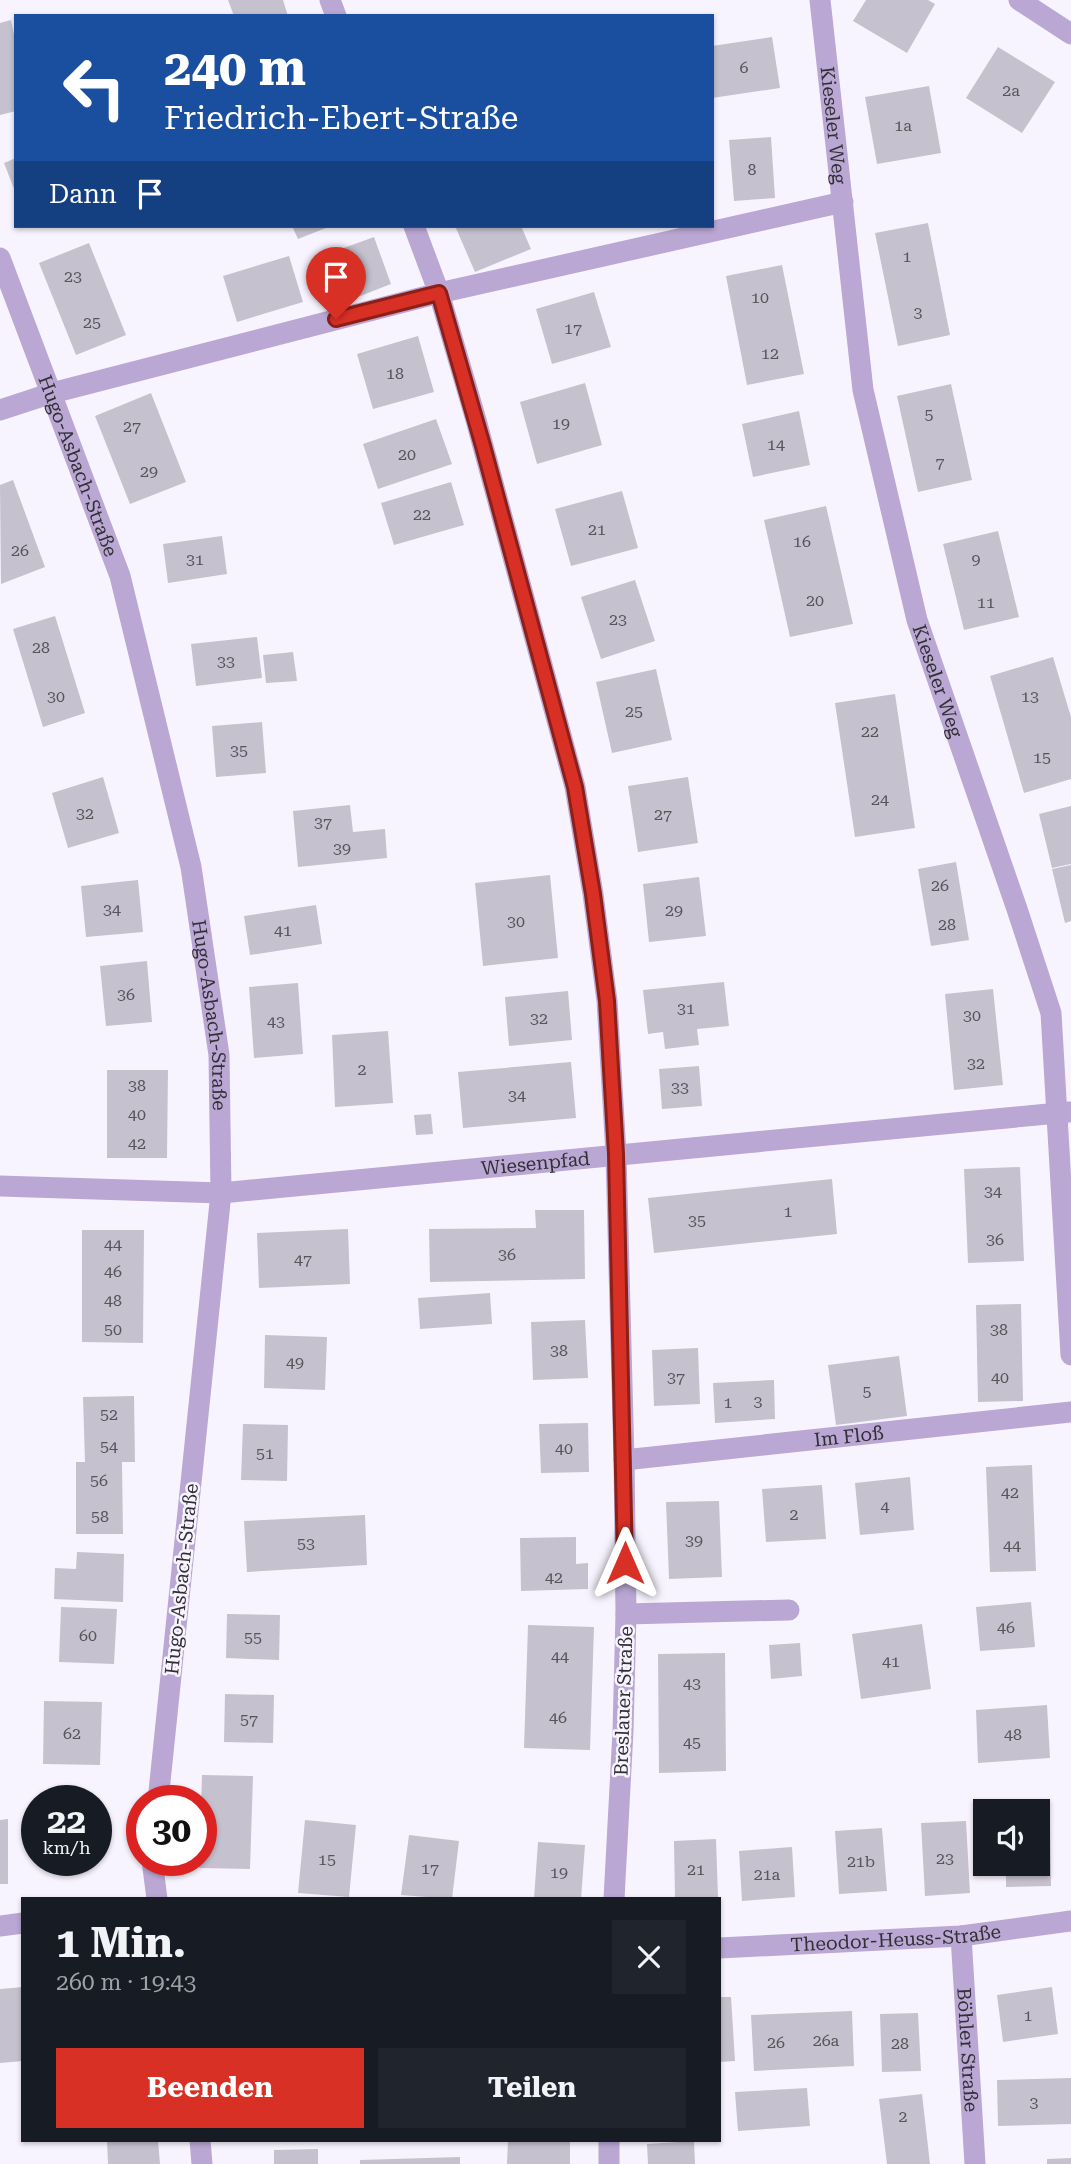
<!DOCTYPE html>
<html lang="de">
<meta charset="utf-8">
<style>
body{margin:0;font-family:"Roboto Serif",serif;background:#20242c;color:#f1f3f6;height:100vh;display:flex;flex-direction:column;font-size:26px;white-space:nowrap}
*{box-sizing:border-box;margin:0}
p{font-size:23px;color:#9ea1a6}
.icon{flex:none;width:38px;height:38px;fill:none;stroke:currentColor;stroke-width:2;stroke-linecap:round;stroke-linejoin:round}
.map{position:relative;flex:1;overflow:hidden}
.sheet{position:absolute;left:21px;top:1897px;width:700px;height:245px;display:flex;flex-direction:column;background:#171b24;border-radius:0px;box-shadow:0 2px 5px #0004}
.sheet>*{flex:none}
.top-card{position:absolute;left:14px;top:14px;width:700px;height:214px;border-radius:0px;box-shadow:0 2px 5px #0004;background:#1a4fa0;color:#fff;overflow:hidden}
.fabs{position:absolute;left:973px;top:1799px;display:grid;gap:14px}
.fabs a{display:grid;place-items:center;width:77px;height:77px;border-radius:0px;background:#171b24;box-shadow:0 2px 5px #0004;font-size:35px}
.speed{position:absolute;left:21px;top:1785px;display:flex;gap:14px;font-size:35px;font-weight:700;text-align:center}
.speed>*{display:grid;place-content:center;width:91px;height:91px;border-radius:50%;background:#171b24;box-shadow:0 2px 5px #0004;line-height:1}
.speed small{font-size:18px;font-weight:400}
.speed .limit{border:10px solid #d22;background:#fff;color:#111}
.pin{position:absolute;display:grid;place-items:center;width:60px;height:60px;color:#fff;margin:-72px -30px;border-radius:50% 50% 50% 0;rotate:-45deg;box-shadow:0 0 7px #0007}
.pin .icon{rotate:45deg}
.me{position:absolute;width:77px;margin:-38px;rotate:0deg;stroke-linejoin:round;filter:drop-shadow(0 0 5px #0008)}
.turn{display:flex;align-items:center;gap:24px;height:147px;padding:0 35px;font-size:32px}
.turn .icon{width:91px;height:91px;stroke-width:2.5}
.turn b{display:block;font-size:49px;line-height:60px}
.then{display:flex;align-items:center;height:66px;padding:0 35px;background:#0003;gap:14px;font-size:26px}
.round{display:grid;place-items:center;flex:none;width:74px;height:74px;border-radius:0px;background:#20242c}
.overview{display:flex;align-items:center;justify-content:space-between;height:119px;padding:0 35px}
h1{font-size:42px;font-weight:700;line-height:52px}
.button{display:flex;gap:14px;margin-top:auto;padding:14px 35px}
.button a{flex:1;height:80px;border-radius:0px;background:#d93025;color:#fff;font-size:28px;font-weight:700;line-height:80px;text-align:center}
.button a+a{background:#20242c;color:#f1f3f6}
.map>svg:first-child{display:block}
.building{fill:#c6c1ce}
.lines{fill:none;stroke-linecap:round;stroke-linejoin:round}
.minor{stroke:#baa7d4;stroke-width:21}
.route-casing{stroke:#8d1f18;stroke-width:18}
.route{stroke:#d93025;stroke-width:12}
.labels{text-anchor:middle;stroke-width:5;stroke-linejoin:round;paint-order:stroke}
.number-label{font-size:16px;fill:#57545b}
.street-label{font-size:19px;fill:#323035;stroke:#f8f4ff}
</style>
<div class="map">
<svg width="1071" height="2164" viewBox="0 0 1071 2164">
<rect width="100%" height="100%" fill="#f8f4ff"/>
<g class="building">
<polygon points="228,0 283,0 288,16 234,16"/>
<polygon points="866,0 928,0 935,4 907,53 853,21"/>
<polygon points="11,20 16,44 16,111 0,115 0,23"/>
<polygon points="772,37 780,88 712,98 712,46"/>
<polygon points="998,47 1055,82 1022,133 966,98"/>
<polygon points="929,86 941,153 877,164 865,97"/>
<polygon points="771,137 775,198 734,201 729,140"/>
<polygon points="16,158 16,194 4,163"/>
<polygon points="928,223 950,335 898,346 875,233"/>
<polygon points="292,226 331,226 298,239"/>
<polygon points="455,226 521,226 531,249 475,272"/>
<polygon points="374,237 391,284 345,302 327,254"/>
<polygon points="89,243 126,335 76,355 39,263"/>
<polygon points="289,256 303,302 237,322 223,276"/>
<polygon points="782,265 804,374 747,385 726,276"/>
<polygon points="594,292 611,347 552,364 536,309"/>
<polygon points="418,336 434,392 373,409 357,354"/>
<polygon points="585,383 602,445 537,464 520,402"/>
<polygon points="951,384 972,480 918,492 897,396"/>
<polygon points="151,393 186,482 130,504 95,416"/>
<polygon points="799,411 810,465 753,477 742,424"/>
<polygon points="436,419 452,464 378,489 363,444"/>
<polygon points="13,480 45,567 1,584 0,485"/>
<polygon points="451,482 464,525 394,545 381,503"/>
<polygon points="622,491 638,548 571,566 555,509"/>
<polygon points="826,506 853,624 790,637 764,520"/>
<polygon points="998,531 1019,617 964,630 943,544"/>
<polygon points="222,536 227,574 168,583 163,544"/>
<polygon points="635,580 655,641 601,659 581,597"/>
<polygon points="55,616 85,713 43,727 13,629"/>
<polygon points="257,637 262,678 196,686 191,644"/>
<polygon points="293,652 297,681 266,683 263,655"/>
<polygon points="1053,657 1071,717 1071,779 1024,793 990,676"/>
<polygon points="656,669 672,740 612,753 596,682"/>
<polygon points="895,694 915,828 855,837 835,703"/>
<polygon points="262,722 266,773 216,777 212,726"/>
<polygon points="103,777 119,833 68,848 52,793"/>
<polygon points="688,777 698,843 638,852 628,786"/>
<polygon points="350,805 353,832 385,829 387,858 298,867 293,811"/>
<polygon points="1071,806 1071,864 1052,868 1039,814"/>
<polygon points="956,862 969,940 931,946 918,869"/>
<polygon points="1071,865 1071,921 1065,923 1052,869"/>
<polygon points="550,875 558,958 483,966 475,883"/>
<polygon points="699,877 706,936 649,942 643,884"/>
<polygon points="138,880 143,932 86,937 81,886"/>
<polygon points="316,905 322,944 250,955 244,916"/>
<polygon points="147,961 152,1022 106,1026 100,966"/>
<polygon points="724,982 729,1026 697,1029 699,1045 665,1049 663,1032 648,1034 643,990"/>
<polygon points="298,983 303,1054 254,1058 249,987"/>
<polygon points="993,989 1003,1085 954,1090 945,994"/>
<polygon points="568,991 572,1040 509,1046 505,997"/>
<polygon points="388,1031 393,1103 335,1107 332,1035"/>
<polygon points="571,1062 576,1118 463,1128 458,1072"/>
<polygon points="699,1066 702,1106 662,1109 659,1069"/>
<polygon points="107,1070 168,1070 167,1158 107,1158"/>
<polygon points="431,1114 433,1134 416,1135 414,1115"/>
<polygon points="1020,1167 1024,1261 968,1263 964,1169"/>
<polygon points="832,1179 837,1234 654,1253 648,1198"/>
<polygon points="535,1210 584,1210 585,1279 430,1282 429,1229 536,1228"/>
<polygon points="348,1229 350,1284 259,1288 257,1233"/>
<polygon points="82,1230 144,1230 143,1343 82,1342"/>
<polygon points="490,1293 492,1324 420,1329 418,1298"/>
<polygon points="1021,1304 1023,1401 978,1402 976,1305"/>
<polygon points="585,1320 588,1378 533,1380 531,1322"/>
<polygon points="265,1335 327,1337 325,1390 264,1388"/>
<polygon points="698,1348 700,1404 654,1406 652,1350"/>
<polygon points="899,1356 907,1416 836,1425 828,1365"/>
<polygon points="774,1380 775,1419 715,1423 713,1383"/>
<polygon points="134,1396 135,1462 122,1462 123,1534 76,1534 76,1462 85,1462 83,1397"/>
<polygon points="588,1423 589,1472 541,1473 539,1424"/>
<polygon points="243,1424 288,1425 287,1481 241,1480"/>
<polygon points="1032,1465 1036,1571 990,1572 986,1467"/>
<polygon points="910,1477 914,1530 860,1535 855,1483"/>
<polygon points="822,1485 826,1539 766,1542 762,1489"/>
<polygon points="719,1501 722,1577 669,1579 666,1502"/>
<polygon points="365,1515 367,1565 247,1572 244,1521"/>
<polygon points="576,1537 576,1564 588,1563 588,1589 521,1591 520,1538"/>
<polygon points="77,1552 124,1554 123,1602 54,1599 55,1568 76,1569"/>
<polygon points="1031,1602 1035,1647 980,1651 976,1607"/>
<polygon points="61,1607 117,1609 114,1664 59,1662"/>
<polygon points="227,1614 280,1615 279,1660 226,1658"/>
<polygon points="922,1624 931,1689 861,1699 852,1634"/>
<polygon points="528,1625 594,1627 590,1750 524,1748"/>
<polygon points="800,1643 802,1676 771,1679 769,1645"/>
<polygon points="725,1653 726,1771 659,1773 658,1654"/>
<polygon points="225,1694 274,1695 273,1743 224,1742"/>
<polygon points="44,1701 102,1702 100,1765 43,1764"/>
<polygon points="1047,1705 1050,1758 978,1763 976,1710"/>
<polygon points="202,1775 253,1776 250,1869 199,1868"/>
<polygon points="8,1819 8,1884 0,1884 0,1820"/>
<polygon points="305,1820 356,1825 349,1897 298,1893"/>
<polygon points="966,1821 970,1893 925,1896 921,1823"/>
<polygon points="1038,1826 1050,1826 1051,1886 1006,1887 1006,1864 1038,1864"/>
<polygon points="882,1828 887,1891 839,1894 835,1831"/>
<polygon points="409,1835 459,1841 452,1899 401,1895"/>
<polygon points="716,1839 718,1897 675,1899 674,1841"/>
<polygon points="538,1842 585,1845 581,1899 534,1899"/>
<polygon points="792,1847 795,1897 742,1901 739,1851"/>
<polygon points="23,1987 23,2061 0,2063 0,1989"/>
<polygon points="1052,1987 1058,2034 1003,2042 997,1995"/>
<polygon points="719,1997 731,1997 735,2061 719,2062"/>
<polygon points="852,2011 854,2066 754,2071 751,2015"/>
<polygon points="918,2013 921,2071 882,2072 880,2014"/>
<polygon points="1071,2078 1071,2124 998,2126 997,2080"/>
<polygon points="807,2088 810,2126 738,2131 735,2092"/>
<polygon points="922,2094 930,2164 887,2164 879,2099"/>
<polygon points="107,2140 158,2140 160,2164 108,2164"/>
<polygon points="508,2140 570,2140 570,2164 507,2164"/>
<polygon points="694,2141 695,2164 648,2164 647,2144"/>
<polygon points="318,2149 318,2164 274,2164 274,2150"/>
<polygon points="460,2157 460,2164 360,2164 360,2160"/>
<polygon points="1071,2158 1071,2164 1047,2164 1047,2159"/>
</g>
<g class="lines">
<g class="minor">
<polyline points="330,0 336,16"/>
<path id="s1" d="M820,0l43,390 54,230 100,289 34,104 20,342"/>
<polyline points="1019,0 1071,34"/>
<polyline points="414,226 439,293 476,420 575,787 593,894 607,1001 616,1154 624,1460 626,1614 623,1731 614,1899"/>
<path id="s2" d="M0,258l120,318 71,291 28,188 2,138 -63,608"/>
<polyline points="0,410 52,393 439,293 843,202"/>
<path id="s3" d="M0,1186l221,7 848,-81"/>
<path id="s4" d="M624,1460l447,-48"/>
<polyline points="626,1614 789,1610"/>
<polyline points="152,1860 157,1899"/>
<polyline points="0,1926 23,1923"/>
<path id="s5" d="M961,1936l14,228"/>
<path id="s6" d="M719,1948l242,-12 110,-15"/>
<polyline points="200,2140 202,2164"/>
<polyline points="609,2164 609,2140"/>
</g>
</g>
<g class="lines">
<g class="route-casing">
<polyline id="route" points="336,319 439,293 483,446 575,787 593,894 607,1001 616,1154 625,1563"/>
</g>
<use href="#route" class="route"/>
</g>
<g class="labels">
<g class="number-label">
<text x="744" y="73">6</text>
<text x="1011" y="96">2a</text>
<text x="903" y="131">1a</text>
<text x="752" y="175">8</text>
<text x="907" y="262">1</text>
<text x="73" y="282">23</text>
<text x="760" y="303">10</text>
<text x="918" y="318">3</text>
<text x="92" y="328">25</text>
<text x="573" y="334">17</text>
<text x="770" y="359">12</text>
<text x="395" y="379">18</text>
<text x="929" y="420">5</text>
<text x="561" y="429">19</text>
<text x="132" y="432">27</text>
<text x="776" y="450">14</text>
<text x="407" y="460">20</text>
<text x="940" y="468">7</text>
<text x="149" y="477">29</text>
<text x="422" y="520">22</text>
<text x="597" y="535">21</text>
<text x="802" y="547">16</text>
<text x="20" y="556">26</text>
<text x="195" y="565">31</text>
<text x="976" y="565">9</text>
<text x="815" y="606">20</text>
<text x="986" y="608">11</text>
<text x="618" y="625">23</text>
<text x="41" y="653">28</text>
<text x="226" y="667">33</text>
<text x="56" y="702">30</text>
<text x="1030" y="702">13</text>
<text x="634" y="717">25</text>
<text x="870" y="737">22</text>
<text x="239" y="756">35</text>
<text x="1042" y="763">15</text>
<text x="880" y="805">24</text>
<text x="85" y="819">32</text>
<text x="663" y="820">27</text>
<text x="323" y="828">37</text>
<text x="342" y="854">39</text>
<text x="940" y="891">26</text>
<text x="112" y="915">34</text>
<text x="674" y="916">29</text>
<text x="516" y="927">30</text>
<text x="947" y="930">28</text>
<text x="283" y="936">41</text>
<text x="126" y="1000">36</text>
<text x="686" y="1014">31</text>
<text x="972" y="1021">30</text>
<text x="539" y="1024">32</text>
<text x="276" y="1027">43</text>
<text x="976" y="1069">32</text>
<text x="362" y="1075">2</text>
<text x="137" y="1091">38</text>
<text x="680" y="1093">33</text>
<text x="517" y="1101">34</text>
<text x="137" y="1120">40</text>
<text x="137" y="1149">42</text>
<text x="993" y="1197">34</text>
<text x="788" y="1217">1</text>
<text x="697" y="1226">35</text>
<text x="995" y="1245">36</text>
<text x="113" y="1250">44</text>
<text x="507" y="1260">36</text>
<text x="303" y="1265">47</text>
<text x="113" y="1277">46</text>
<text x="113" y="1306">48</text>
<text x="113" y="1335">50</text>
<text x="999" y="1335">38</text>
<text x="559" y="1356">38</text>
<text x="295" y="1368">49</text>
<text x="676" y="1383">37</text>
<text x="1000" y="1383">40</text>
<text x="867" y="1397">5</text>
<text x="758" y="1407">3</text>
<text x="728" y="1408">1</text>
<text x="109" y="1420">52</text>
<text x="109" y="1452">54</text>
<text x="564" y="1454">40</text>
<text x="265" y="1459">51</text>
<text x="99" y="1486">56</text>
<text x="1010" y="1498">42</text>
<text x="885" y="1512">4</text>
<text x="794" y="1520">2</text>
<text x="100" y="1522">58</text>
<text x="694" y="1546">39</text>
<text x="306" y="1549">53</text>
<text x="1012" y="1551">44</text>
<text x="554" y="1583">42</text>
<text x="1006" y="1633">46</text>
<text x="88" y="1641">60</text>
<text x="253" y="1643">55</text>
<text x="560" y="1662">44</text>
<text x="891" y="1667">41</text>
<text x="692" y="1689">43</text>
<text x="558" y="1723">46</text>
<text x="249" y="1725">57</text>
<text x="72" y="1739">62</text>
<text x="1013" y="1740">48</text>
<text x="692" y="1748">45</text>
<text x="945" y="1864">23</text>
<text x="327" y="1865">15</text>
<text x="861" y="1867">21b</text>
<text x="430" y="1874">17</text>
<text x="696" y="1875">21</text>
<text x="559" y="1878">19</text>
<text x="767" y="1880">21a</text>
<text x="1028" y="2021">1</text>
<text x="826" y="2046">26a</text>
<text x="776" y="2048">26</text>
<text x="900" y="2049">28</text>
<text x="1034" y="2108">3</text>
<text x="903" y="2122">2</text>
</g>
<g class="street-label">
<text dy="7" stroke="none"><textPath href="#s1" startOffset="126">Kieseler Weg</textPath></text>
<text dy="7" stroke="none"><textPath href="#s2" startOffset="222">Hugo-Asbach-Straße</textPath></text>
<text dy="7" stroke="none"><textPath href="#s1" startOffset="693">Kieseler Weg</textPath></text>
<text dy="7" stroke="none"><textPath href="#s2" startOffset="789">Hugo-Asbach-Straße</textPath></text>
<text dy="7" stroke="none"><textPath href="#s3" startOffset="537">Wiesenpfad</textPath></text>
<text dy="7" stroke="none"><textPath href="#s4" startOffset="226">Im Floß</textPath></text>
<text transform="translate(181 1579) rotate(-84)" y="7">Hugo-Asbach-Straße</text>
<text transform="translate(623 1701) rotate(-88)" y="7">Breslauer Straße</text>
<text dy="7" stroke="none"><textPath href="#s6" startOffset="177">Theodor-Heuss-Straße</textPath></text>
<text dy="7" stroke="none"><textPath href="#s5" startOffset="114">Böhler Straße</textPath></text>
</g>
</g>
</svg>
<div class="fabs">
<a><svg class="icon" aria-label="sound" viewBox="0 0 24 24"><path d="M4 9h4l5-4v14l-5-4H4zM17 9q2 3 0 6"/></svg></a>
</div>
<div class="speed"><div>22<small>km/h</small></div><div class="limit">30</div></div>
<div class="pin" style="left:336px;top:319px;background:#d93025"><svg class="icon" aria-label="arrive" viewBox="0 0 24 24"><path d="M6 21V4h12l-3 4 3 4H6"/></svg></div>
<svg class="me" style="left:625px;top:1563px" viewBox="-20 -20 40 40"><path d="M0-17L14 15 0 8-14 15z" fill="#d93025" stroke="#fff" stroke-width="4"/></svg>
<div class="top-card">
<div class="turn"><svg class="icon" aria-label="left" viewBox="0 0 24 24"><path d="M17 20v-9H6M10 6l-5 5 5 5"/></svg><div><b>240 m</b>Friedrich-Ebert-Straße</div></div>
<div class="then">Dann<svg class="icon" aria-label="arrive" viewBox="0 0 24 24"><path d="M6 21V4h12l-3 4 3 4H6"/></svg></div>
</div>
<section class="sheet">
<div class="overview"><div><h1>1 Min.</h1><p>260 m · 19:43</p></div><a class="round"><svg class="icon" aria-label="close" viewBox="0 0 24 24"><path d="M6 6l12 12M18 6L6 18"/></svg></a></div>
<div class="button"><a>Beenden</a><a>Teilen</a></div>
</section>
</div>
